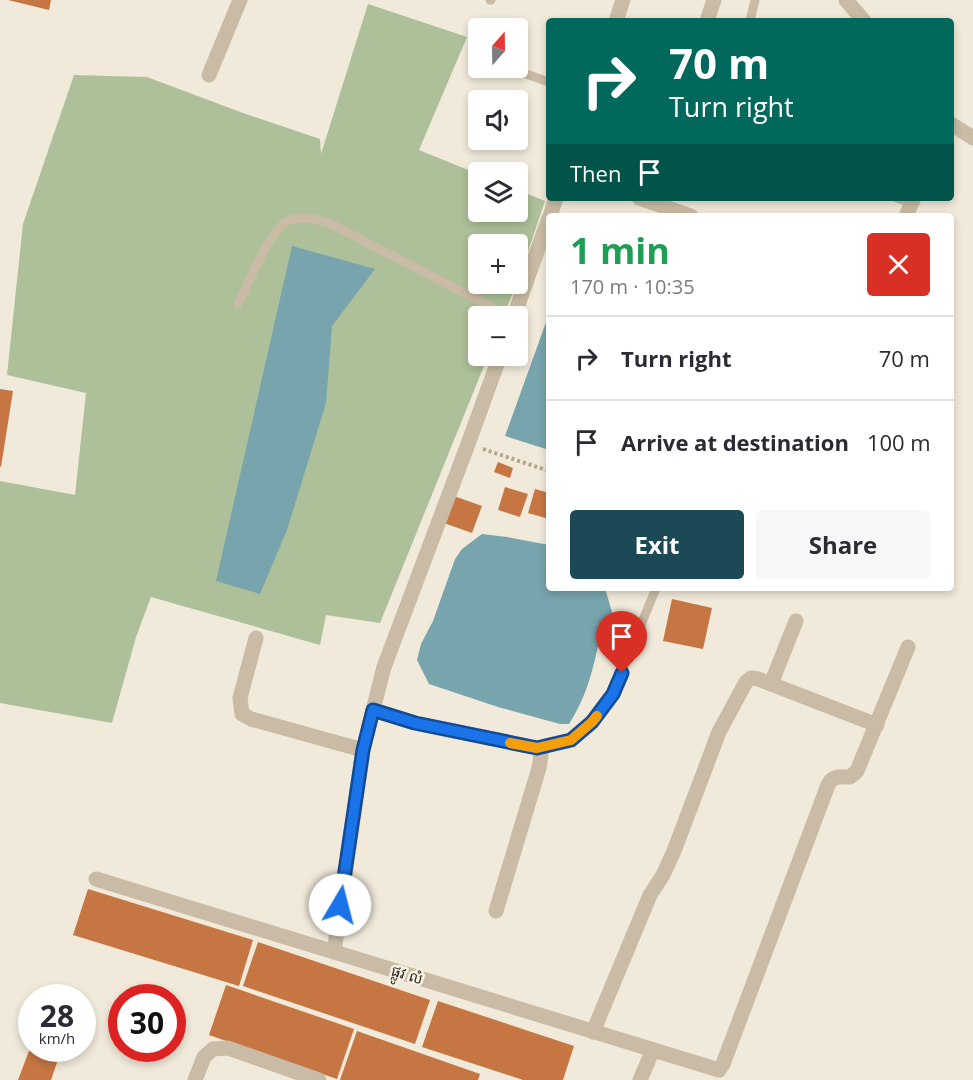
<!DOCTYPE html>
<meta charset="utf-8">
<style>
body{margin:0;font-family:"Open Sans","Noto Sans Khmer",sans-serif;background:#f7f7f7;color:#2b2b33;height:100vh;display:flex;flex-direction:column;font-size:22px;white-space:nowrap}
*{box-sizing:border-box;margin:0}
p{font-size:20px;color:#7c7c81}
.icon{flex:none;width:33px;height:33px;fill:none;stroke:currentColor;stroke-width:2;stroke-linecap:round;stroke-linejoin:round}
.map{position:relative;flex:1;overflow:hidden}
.drawer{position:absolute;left:546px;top:213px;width:408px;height:378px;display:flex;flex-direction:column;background:#fff;border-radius:6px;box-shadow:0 3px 9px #0003}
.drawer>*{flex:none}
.guide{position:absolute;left:546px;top:18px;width:408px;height:183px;border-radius:6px;box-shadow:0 3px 9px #0003;background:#00695c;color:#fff;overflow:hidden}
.needle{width:39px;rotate:20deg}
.controls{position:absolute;left:468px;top:18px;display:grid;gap:12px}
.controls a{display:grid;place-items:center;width:60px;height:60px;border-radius:6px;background:#fff;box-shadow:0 3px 9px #0003;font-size:30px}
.speed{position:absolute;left:18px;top:984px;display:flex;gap:12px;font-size:30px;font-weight:700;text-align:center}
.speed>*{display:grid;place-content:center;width:78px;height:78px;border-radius:50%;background:#fff;box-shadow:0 3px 9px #0003;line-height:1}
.speed small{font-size:15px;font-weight:400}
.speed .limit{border:9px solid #d22;background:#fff;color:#111}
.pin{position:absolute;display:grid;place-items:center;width:51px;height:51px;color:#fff;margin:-62px -26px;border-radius:50% 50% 50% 0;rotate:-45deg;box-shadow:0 0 6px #0007}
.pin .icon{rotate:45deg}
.me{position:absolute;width:66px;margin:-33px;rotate:8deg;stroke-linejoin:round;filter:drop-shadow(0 0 4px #0008)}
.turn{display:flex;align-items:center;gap:21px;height:126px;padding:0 24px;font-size:27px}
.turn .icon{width:78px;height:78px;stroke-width:2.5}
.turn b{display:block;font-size:42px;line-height:51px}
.then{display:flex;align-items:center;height:57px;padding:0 24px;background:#0003;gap:12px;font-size:22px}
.round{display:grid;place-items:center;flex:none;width:63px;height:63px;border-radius:6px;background:#f7f7f7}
.overview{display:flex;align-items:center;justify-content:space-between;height:102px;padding:0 24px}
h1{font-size:36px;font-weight:700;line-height:45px;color:#1e9e55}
.button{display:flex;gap:12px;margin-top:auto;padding:12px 24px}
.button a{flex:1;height:69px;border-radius:6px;background:#1c4956;color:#fff;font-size:24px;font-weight:700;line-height:69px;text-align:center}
.button a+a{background:#f7f7f7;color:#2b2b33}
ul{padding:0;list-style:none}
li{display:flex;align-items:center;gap:18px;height:84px;padding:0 24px;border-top:2px solid #e1e1e2}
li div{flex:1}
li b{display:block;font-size:22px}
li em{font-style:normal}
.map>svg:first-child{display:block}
.green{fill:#adc099}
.water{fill:#78a4ae}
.building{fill:#c67642}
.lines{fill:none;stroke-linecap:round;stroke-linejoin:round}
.path{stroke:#b5a58f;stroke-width:4;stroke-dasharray:3 3;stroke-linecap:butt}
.lane{stroke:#c9bba5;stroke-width:9}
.street{stroke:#c9bba5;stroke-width:15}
.route-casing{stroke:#114b97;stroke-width:15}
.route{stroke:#1a73e8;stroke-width:10}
.slow{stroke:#f59e0b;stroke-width:10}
.labels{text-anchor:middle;stroke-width:5;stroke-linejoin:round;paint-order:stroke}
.street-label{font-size:15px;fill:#352d26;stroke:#f9f3e5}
</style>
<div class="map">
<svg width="973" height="1080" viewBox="0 0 973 1080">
<rect width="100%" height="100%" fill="#f1e9d9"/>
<polygon class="green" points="368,4 467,37 419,150 478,174 478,212 518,212 518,190 545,201 518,281 518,244 478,244 478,284 517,284 503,316 478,316 478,356 488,356 380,623 326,615 320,645 151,597 136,637 112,723 0,703 0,481 75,495 86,393 7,375 23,224 74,75 147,77 243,113 320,139 321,154"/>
<g class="water">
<polygon points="292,246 375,269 332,326 326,403 287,530 260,594 216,581"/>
<polygon points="549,314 549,450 505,436"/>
<path d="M482,534l25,3 42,8v43h56l7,24c-14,22 -13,35 -20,59 -5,19 -13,37 -23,53h-9l-62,-17 -69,-23 -12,-24 4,-16 12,-23 22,-62 7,-10z"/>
</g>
<g class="building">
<polygon points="8,0 51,0 49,10"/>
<polygon points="0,389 13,391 1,467 0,466"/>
<polygon points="498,462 513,468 510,478 494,472"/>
<polygon points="505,487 528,494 520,517 498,510"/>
<polygon points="535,489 549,493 549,519 528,513"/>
<polygon points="451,495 482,506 472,533 441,522"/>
<polygon points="672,599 712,608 703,649 663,641"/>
<polygon points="88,889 253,940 239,986 73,935"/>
<polygon points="258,942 430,1000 415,1044 243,986"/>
<polygon points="226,985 354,1029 337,1079 209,1035"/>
<polygon points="438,1001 574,1046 563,1080 523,1080 422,1047"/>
<polygon points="357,1031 480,1074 478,1080 340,1080"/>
<polygon points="32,1043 32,1048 62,1048 51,1080 18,1080"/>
</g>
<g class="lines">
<polyline class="path" points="483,449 549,471"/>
<g class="lane">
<polyline points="490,0 491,0"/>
<polyline points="750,21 755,0"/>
<polyline points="518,66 526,74 549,82"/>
<polyline points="897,198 912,203"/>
<path d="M238,304c10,-19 32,-75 50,-83 14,-6 27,-2 41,2l180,93"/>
<polyline points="537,748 571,740 592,722 613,694 656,588"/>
</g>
<g class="street">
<polyline points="846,0 864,21"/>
<polyline points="616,21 623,0"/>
<polyline points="707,21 714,0"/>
<polyline points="209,75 240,0"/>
<polyline points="951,124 973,138"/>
<polyline points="639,198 691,216"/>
<polyline points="550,216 556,198"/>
<polyline points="906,216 914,198"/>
<polyline points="514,316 549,218"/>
<polyline points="256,638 240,698 242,714 251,719 363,750 334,952"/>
<polyline points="771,684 796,621"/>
<polyline points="363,750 373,710"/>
<path d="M96,879l623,191 4,-6 105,-279c5,-10 12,-8 22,-8l7,-6 51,-124"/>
<polyline points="496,911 539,768 541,755 537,748 415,723 373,710 384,667 468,444 500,356"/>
<polyline points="593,1032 650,895 663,875 674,851 719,732 746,682 751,678 758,679 877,725"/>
<polyline points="195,1080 204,1057 213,1049 228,1048 319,1080"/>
<polyline points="640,1080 653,1050"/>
</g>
</g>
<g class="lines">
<g class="route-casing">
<polyline id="route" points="340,905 363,750 373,710 415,723 537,748 571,740 592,722 613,694 622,673"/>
</g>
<use href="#route" class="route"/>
<polyline class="slow" points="510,743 537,748 571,740 592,722 597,716"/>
</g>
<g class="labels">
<g class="street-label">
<text transform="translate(407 975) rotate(17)" y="5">ផ្លូវ លំ</text>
</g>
</g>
</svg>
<div class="controls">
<a><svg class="needle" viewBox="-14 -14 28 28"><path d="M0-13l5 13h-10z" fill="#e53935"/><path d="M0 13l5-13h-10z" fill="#7c7c81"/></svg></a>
<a><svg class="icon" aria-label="sound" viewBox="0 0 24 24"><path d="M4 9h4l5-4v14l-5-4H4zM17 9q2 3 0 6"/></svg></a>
<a><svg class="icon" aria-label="layers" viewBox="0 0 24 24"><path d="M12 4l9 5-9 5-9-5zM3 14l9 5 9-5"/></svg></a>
<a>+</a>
<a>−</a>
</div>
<div class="speed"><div>28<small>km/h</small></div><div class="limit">30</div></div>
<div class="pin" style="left:622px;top:673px;background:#d93025"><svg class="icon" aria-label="arrive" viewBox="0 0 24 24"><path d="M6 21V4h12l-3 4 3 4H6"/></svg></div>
<svg class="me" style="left:340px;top:905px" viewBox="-20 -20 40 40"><circle r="19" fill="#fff"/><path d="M0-13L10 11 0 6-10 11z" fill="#1a73e8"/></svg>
<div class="guide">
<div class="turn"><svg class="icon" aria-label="right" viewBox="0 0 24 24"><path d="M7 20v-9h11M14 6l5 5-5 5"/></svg><div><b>70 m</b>Turn right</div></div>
<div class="then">Then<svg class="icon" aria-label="arrive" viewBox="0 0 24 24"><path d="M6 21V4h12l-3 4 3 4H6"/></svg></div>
</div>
<section class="drawer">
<div class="overview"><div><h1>1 min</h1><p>170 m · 10:35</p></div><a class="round" style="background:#d93025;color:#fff"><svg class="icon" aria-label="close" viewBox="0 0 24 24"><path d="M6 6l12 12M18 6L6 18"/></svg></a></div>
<ul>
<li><svg class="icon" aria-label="right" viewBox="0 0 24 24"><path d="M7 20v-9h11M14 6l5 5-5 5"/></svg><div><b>Turn right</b></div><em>70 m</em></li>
<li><svg class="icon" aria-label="arrive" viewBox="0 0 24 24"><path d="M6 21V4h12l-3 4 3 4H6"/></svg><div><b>Arrive at destination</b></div><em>100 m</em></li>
</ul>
<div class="button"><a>Exit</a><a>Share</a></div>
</section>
</div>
